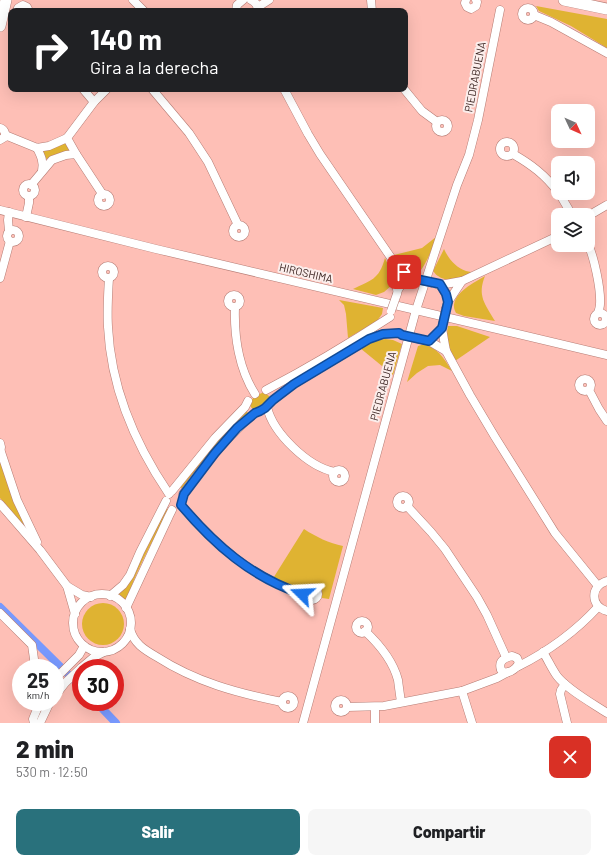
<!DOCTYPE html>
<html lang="es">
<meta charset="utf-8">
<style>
body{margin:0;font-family:Barlow,sans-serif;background:#f6f6f6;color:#202124;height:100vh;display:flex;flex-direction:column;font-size:15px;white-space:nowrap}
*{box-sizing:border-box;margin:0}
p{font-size:13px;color:#757577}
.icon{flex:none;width:22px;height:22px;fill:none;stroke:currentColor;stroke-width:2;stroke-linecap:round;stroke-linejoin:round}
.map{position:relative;height:723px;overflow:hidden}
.side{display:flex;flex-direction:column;background:#fff;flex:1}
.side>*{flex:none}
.hud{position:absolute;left:8px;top:8px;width:400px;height:84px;border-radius:8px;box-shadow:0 4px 16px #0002;background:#202124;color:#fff;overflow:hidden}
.needle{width:26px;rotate:134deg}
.tools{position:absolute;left:551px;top:104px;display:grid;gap:8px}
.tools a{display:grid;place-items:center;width:44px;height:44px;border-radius:8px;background:#fff;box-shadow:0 4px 16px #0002;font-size:20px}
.speed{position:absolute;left:12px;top:659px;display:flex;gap:8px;font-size:20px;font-weight:700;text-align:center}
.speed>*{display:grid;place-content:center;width:52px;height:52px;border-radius:50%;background:#fff;box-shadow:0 4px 16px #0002;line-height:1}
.speed small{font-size:10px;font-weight:400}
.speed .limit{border:6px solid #d22;background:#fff;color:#111}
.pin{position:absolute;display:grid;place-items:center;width:34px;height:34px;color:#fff;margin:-17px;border-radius:8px;box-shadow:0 2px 6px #0006}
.me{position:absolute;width:44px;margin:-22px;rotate:291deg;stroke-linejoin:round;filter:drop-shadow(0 0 3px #0008)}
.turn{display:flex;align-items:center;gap:14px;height:84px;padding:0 16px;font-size:18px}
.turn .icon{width:52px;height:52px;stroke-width:2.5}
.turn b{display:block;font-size:28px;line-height:34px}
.round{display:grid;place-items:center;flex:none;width:42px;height:42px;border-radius:8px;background:#f6f6f6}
.overview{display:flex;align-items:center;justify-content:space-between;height:68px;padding:0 16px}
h1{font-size:24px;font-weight:800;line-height:30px}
.cta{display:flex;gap:8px;margin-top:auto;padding:8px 16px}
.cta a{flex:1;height:46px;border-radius:8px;background:#29717c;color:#fff;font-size:16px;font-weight:800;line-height:46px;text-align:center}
.cta a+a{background:#f6f6f6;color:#202124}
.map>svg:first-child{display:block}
.green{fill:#dfb332}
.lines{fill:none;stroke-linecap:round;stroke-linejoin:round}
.canal{stroke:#7899fe;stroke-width:8}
.street-casing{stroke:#b67c74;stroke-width:9}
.secondary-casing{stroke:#b67c74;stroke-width:12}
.street{stroke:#fff;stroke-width:8}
.secondary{stroke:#fff;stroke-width:11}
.street-bridge-casing{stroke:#b67c74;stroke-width:9;stroke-linecap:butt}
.street-bridge{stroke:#fff;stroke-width:8}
.route-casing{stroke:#114b97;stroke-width:10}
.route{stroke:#1a73e8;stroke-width:7}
.labels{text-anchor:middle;stroke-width:4;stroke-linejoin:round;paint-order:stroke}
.street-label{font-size:11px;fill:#341d1a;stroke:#fbeeec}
</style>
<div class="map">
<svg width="607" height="723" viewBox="0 0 607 723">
<rect width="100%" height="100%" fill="#febfb6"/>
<g class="green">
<polygon points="536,6 607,19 607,48 571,26 539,11"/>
<polygon points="65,143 69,148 69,151 46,159 44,158 43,151"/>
<path d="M436,237c-4,12 -8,23 -15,33 -3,1 -5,2 -7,2 -8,0 -15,-12 -20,-17l28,-7z"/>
<path d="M444,249c4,9 12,19 22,22 3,1 7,1 10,1 -11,5 -27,12 -38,4 -1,0 -4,-4 -5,-5z"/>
<path d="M385,258l6,13v15l-7,6 -8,3 -23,-6c18,-9 26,-9 32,-31z"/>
<path d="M485,276c-8,20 0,28 10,45l-31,-5 -8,-3c-1,-2 -2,-4 -2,-6 -1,-14 21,-25 31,-31z"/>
<polygon points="339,300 383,308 382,314 377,321 348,338 346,314 344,305"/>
<path d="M448,326h9l33,11 -35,24c-5,-11 -10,-23 -7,-35z"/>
<polygon points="385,339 393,340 402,344 393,375 360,348 376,341"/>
<path d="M425,344c15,7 18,13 27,27l-12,-6 -12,1 -11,7 -10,9 11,-36z"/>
<path d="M262,393h3l4,3 1,3c-13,22 -33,4 -8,-6z"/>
<polygon points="246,410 248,413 233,428 183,489 180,487 214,444"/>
<polygon points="0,459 31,535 0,498"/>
<path d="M166,508l3,2c-15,29 -35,63 -43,94l-5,-5 -6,-3 6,-5 8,-8z"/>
<path d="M304,529c12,8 25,14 39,17l-14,53 -7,-1v-4l-2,-5 -6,-4h-3l-8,5 -4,1 -27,-11z"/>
<circle cx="103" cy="624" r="21"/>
</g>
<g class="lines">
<g class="canal">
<polyline points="0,607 81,687"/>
<polyline points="96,702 116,723"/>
</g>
<g class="street-casing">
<g id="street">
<polyline points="133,0 144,11"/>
<path d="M251,0c5,2 7,6 7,11"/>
<polyline points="371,0 372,11"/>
<polyline points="466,0 465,3 467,7 471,9 476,6 477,2 476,0"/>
<polyline points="258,7 269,0"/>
<circle cx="528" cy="14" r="6"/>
<polyline points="17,11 18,8 23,5 27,7 29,11"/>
<polyline points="236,11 237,5 243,0"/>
<polyline points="534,15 551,22 607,53"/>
<polyline points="83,89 94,102"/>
<polyline points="152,89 189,133 208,162 238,225"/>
<polyline points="284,89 308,134 320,154 394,262 404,272 413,279"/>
<polyline points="404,89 422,111 437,122"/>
<circle cx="442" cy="126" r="6"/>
<path d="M0,128c4,1 6,5 5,9l-5,3"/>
<polyline points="5,135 37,148 49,146 67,138"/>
<circle cx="507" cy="149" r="7"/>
<path d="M37,148c4,8 7,14 5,23"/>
<polyline points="76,154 103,195"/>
<path d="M513,154c19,11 32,21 45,38"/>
<circle cx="29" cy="190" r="6"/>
<polyline points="31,185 52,160 66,155 76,154 67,138 94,102 107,89"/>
<polyline points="559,193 572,215"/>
<circle cx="104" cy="200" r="6"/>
<polyline points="0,210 156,249 607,355"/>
<polyline points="9,212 8,220 9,231"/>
<polyline points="588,216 607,205"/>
<polyline points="26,217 29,203 29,196"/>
<circle cx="239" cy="231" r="6"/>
<circle cx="13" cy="236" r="6"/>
<path d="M588,244c6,13 13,45 12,60 0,3 -1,6 -2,9"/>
<polyline points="394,263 397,277 397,289"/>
<circle cx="108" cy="272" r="6"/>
<polyline points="0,278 10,241"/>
<path d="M109,278c-1,16 -2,33 -1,49 3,61 27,117 61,167"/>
<polyline points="462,281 558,236"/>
<polyline points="436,284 440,285 446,294 448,302"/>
<polyline points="440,285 462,281 448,302 446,308"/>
<path d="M397,294c1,-9 11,-15 19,-15"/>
<circle cx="234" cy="301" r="6"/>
<path d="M235,307c-1,29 4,62 20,87"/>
<circle cx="600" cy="319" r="6"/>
<polyline points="443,323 442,328 444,340 446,351 470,395 495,437 555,533 598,586"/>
<polyline points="419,339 429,341 442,328"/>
<polyline points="429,341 446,351"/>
<circle cx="585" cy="385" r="6"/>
<path d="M266,390c42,-22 84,-47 124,-73"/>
<polyline points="589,390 599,409 607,421"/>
<polyline points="273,400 294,384 369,339 383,334 399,333"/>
<path d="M267,407c6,26 41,60 68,65"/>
<polyline points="0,443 1,447 0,454"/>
<polyline points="1,452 17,500 37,542"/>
<circle cx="339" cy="476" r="6"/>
<polyline points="172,491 215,438 245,407 248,401"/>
<path d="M183,494c21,-29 44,-57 72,-81"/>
<circle cx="403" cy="502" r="6"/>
<polyline points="0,504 40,550 67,586 75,614"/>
<path d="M181,505c36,42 72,73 126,91"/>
<polyline points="407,506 431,532 445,549 477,597 487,615 506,657"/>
<path d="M607,581c-17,5 -17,25 0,30"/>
<polyline points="67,586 82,595 91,597"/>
<circle cx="312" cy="594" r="6"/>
<circle cx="102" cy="623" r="29"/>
<polyline points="110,596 123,585 130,575 140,552 166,501"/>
<polyline points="126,608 169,516 172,510"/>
<polyline points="0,613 32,645 34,659 33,668"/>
<circle cx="362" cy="627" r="6"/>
<path d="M130,629c4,15 15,21 27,28 39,25 80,36 125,45"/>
<path d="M365,631c15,14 28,30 33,49 1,8 2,15 3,22"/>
<path d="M543,652c5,8 9,17 14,24 11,14 35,27 50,37"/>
<path d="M512,656l5,2 2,5c-3,6 -7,9 -14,10l-4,-3c-3,-9 3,-12 11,-14z"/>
<path d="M517,667c30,-15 58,-35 81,-60"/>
<polyline points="81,668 94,657 104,652"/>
<polyline points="55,679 79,655 84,646"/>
<polyline points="565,684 561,690 560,694 567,723"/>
<polyline points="462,691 472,723"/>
<polyline points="55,696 65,683 81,668"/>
<circle cx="288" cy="702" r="6"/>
<circle cx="341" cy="706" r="6"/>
<polyline points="347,707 384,706 462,691 497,678 508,672"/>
<polyline points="34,723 33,719 40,702"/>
<polyline points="40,723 49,704"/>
<polyline points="303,723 416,310 457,185 469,155 478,120 500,10"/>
<polyline points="375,723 375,707"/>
</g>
</g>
<g class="secondary-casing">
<g id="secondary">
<polyline points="564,0 607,9"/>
<polyline points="0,26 6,0"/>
</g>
</g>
<use href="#street" class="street"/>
<use href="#secondary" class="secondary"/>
<g class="street-bridge-casing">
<g id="street-bridge">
<polyline points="416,279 433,283"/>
<polyline points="391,311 397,294"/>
<polyline points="443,323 446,308"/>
<polyline points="401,335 419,339"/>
</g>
</g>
<use href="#street-bridge" class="street-bridge"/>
</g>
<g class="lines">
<g class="route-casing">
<path id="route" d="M302,594c-51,-17 -87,-49 -121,-89l3,-11 31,-41 22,-25 18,-15 5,-2 5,-3 8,-8 21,-16 75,-45 14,-5 16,-1 3,2 27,6 13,-13 6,-26 -2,-8 -6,-10 -24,-5h-3l-9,-7"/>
</g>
<use href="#route" class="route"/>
</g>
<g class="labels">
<g class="street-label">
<text transform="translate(475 77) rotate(-79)" y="4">PIEDRABUENA</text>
<text transform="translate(306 273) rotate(13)" y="4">HIROSHIMA</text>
<text transform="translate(383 386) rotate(-75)" y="4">PIEDRABUENA</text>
</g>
</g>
</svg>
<div class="tools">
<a><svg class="needle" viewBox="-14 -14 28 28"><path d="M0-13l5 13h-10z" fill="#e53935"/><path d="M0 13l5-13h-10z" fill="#757577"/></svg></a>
<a><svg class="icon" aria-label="sound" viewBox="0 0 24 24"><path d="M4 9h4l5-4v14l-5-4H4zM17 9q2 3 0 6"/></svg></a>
<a><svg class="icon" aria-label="layers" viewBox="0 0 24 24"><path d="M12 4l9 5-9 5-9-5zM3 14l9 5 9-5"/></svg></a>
</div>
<div class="speed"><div>25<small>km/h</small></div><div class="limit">30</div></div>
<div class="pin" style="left:404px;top:272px;background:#d93025"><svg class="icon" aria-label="arrive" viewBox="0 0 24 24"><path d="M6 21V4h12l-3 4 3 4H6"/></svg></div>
<svg class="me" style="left:302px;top:594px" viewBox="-20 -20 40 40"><path d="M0-17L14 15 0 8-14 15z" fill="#1a73e8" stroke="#fff" stroke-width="4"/></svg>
<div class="hud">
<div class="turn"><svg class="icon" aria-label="right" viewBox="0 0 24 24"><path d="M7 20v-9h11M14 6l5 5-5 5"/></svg><div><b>140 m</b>Gira a la derecha</div></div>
</div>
</div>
<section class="side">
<div class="overview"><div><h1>2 min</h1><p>530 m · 12:50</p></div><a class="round" style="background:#d93025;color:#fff"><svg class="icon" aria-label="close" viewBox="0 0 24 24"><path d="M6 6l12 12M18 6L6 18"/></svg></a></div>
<div class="cta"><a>Salir</a><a>Compartir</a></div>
</section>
